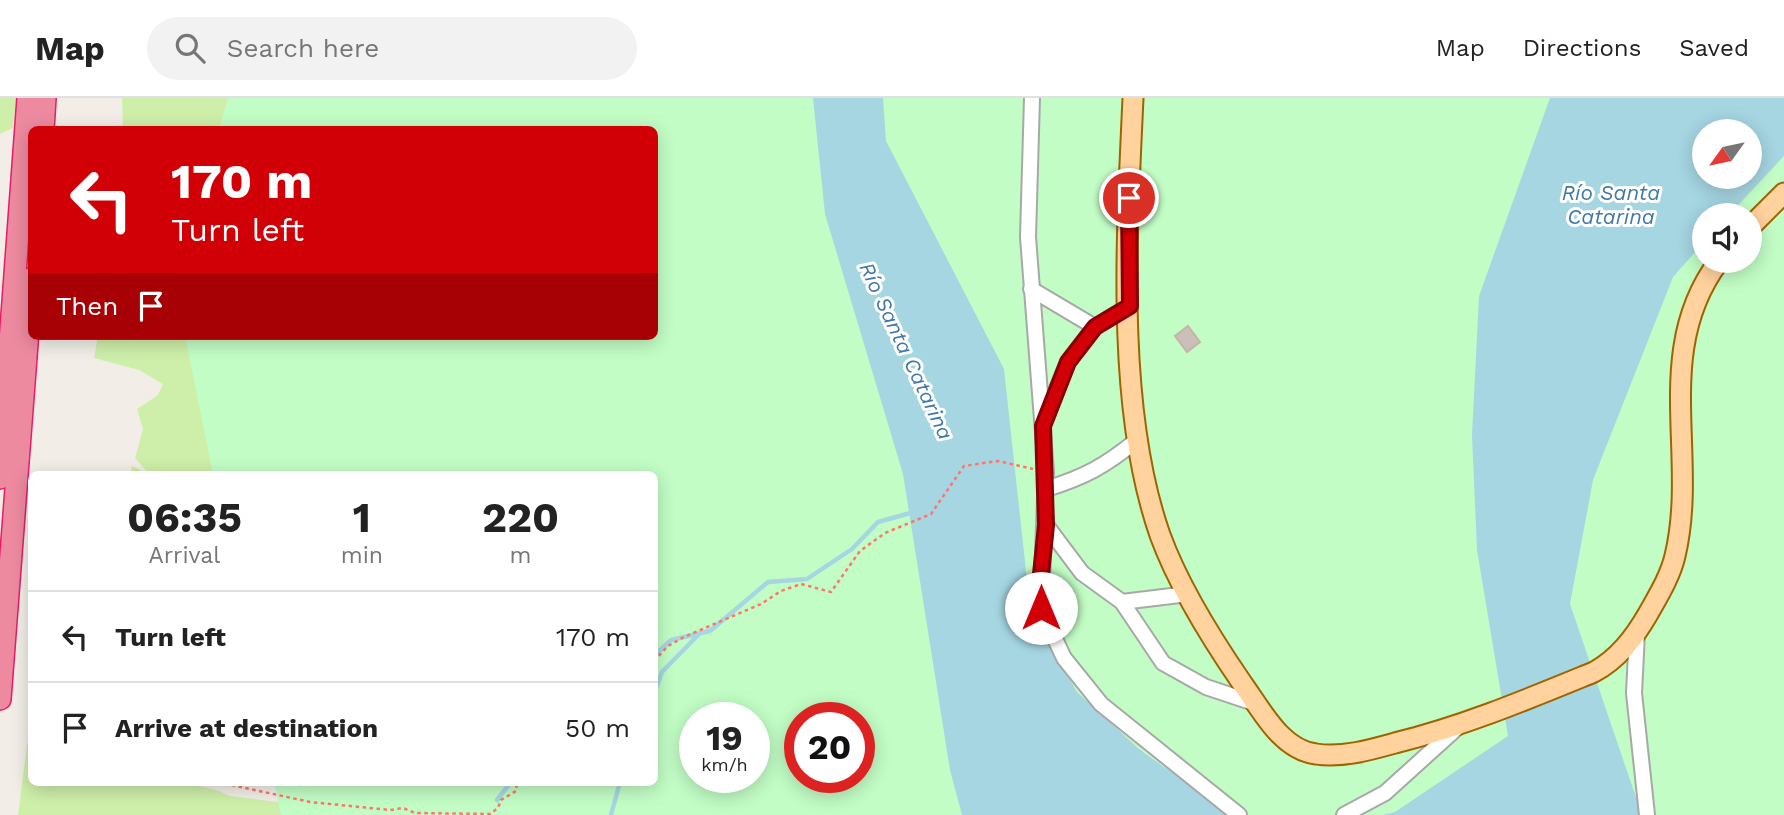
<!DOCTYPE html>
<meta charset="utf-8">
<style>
body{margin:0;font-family:"Work Sans",sans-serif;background:#f2f2f2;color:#222;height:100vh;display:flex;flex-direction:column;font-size:26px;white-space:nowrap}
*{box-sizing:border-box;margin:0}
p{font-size:23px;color:#767676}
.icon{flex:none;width:38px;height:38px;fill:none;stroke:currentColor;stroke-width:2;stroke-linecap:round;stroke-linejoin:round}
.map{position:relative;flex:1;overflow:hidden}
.side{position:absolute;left:28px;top:373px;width:630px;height:315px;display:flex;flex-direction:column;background:#fff;border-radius:10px;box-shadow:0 4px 18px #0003}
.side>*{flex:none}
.guide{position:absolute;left:28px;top:28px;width:630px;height:214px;border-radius:10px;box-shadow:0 4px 18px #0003;background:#d10007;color:#fff;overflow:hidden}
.needle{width:46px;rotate:237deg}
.controls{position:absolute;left:1692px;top:21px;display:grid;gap:14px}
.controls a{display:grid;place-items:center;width:70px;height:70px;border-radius:50%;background:#fff;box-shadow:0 4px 18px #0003;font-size:35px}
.speed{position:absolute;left:679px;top:604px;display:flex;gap:14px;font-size:35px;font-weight:700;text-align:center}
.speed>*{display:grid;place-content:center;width:91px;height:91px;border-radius:50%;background:#fff;box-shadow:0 4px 18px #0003;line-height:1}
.speed small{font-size:18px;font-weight:400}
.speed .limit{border:10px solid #d22;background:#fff;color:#111}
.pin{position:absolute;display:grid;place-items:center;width:60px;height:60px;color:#fff;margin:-30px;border:4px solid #fff;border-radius:50%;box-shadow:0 2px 7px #0007}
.me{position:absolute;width:77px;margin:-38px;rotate:0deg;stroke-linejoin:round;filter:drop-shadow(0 0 5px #0008)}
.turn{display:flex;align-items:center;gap:24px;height:147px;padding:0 28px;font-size:32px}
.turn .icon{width:91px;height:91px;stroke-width:2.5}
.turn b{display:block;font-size:49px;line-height:60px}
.then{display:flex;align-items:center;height:66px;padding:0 28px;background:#0003;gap:14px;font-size:26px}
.eta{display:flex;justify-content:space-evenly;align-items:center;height:119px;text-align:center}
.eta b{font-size:42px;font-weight:700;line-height:49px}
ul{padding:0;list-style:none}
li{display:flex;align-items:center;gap:21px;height:91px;padding:0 28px;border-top:2px solid #e0e0e0}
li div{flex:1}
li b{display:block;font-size:26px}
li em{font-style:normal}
header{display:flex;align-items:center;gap:42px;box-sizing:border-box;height:98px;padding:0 35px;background:#fff;border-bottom:2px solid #e0e0e0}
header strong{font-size:33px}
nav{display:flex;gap:38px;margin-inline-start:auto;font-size:24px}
.search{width:490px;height:63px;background:#f2f2f2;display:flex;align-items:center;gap:18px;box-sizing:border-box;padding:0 24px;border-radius:38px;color:#767676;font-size:26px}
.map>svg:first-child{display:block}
.grass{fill:#ceefaa}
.park{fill:#c2fdc5;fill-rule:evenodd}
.water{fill:#a5d6e2;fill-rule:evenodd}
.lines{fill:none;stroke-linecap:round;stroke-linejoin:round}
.stream{stroke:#a5d6e2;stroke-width:4.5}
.building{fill:#cac0b9;stroke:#c5b4a8;stroke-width:2}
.minor-casing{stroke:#a8a8a8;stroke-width:18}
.major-casing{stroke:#9d6400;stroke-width:23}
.highway-casing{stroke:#e81c68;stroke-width:24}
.path{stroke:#ff756a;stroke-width:2.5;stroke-dasharray:3.5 3.5;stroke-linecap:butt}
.minor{stroke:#fff;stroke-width:14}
.major{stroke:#ffd29e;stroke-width:19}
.highway{stroke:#ed8aa0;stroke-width:21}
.route-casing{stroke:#880005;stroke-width:18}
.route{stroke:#d10007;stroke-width:12}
.labels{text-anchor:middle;stroke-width:6;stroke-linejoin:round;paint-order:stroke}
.water-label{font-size:21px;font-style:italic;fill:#4078a7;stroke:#fff}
</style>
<header>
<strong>Map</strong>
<div class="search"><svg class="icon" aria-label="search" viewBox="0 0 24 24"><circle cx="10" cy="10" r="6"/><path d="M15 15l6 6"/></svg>Search here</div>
<nav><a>Map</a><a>Directions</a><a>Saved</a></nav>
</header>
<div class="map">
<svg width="1784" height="717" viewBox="0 0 1784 717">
<rect width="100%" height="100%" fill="#f2eee7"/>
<g class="grass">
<polygon points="0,0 16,0 13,30 0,36"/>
<polygon points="122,0 293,0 292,31 123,31"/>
<polygon points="98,238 299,238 276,376 130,376 132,368 148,375 135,360 143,331 137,311 158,297 163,286 139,272 94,260"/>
<path d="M31,616l1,68c51,0 154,-9 198,14l148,19h-360z"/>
</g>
<path class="park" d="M228,0h1556v717h-1503l-7,-33h380v-308h-441l-28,-138h469v-206l-435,-1zM1704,33h46v46h-46zM1704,117h46v46h-46zM695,620h59v59h-59zM800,620h59v59h-59z"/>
<g class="water">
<polygon points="813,0 883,0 886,43 1004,271 1030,510 1077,594 1139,651 1231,717 962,717 950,672 903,376 825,116"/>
<path d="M1550,0h234v58l-55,59h-25v27l-31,35 -80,203 -23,124 72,211h-259l12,-3 113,-76 -31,-186 -5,-115 7,-139zM1704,33h46v46h-46z"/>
</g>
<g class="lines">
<g class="stream">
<polyline points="654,558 671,542 710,533 768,484 807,481 852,451 878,424 914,414"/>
<polyline points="654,596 662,574 699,536"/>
<polyline points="497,702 511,684"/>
<polyline points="611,717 620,684"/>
</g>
</g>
<polygon class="building" points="1188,228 1200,244 1187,254 1175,238"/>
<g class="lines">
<g class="minor-casing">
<g id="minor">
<polyline points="1032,0 1028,139 1046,374 1041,511 1064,560 1101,606 1239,717"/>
<polyline points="1031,191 1095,229"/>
<polyline points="1044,323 1068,264 1095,229 1130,208"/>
<path d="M1046,391c39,-12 59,-23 91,-49"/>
<polyline points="1046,427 1082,475 1122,504 1163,565 1206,589 1257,606"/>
<polyline points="1122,504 1188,496"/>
<polyline points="1637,535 1634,595 1647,717"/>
<polyline points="1344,717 1385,695 1458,629"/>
</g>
</g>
<g class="major-casing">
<g id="major">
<path d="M1133,0c-6,135 -18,308 27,437 19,52 51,103 82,148 19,26 39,67 74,71 26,4 54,-4 79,-11 69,-17 133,-44 199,-71 24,-13 40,-34 54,-58 10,-18 22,-37 27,-58 24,-101 -24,-204 44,-295"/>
<polyline points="1750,129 1784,95"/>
</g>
</g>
<g class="highway-casing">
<g id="highway">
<polyline points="43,32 45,0"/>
<polyline points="0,380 28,0"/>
<polyline points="0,601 32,180"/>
</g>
</g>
<g class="path">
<polyline points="654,563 668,548 684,539 761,506 781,493 801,486 831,494 860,453 885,435 931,416 964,368 998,363 1033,371"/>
<polyline points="218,684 310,704 390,712 403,710 415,715 490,716 498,710 501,702 516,693 517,684"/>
</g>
<use href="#minor" class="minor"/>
<use href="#major" class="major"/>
<use href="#highway" class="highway"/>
</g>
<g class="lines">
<g class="route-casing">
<polyline id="route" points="1041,510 1039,496 1046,427 1043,328 1068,264 1095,229 1130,208 1129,100"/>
</g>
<use href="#route" class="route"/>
</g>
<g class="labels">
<g class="water-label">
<text x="1611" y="102">Río Santa<tspan x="1611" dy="24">Catarina</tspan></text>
<text transform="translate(906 253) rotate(65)" y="7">Río Santa Catarina</text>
</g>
</g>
</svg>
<div class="controls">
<a><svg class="needle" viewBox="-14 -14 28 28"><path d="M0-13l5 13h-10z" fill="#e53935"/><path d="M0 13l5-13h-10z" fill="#767676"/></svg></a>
<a><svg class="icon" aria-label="sound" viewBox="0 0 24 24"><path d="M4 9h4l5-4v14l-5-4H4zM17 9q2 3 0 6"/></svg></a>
</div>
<div class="speed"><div>19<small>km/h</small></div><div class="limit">20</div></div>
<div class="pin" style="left:1129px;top:100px;background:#d93025"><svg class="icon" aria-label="arrive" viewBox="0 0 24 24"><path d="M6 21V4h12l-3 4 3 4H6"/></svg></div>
<svg class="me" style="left:1041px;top:510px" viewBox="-20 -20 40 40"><circle r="19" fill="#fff"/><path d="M0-13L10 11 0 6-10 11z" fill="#d10007"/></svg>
<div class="guide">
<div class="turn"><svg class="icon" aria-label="left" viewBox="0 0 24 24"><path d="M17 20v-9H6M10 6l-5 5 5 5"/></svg><div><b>170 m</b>Turn left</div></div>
<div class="then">Then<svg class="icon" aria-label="arrive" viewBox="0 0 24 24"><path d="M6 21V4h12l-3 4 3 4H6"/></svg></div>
</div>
<section class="side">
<div class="eta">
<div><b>06:35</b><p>Arrival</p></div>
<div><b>1</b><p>min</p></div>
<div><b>220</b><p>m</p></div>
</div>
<ul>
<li><svg class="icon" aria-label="left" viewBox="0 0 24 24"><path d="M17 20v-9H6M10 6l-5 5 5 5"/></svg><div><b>Turn left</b></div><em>170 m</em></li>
<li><svg class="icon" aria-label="arrive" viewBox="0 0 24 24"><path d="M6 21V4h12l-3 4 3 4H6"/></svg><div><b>Arrive at destination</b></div><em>50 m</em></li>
</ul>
</section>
</div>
